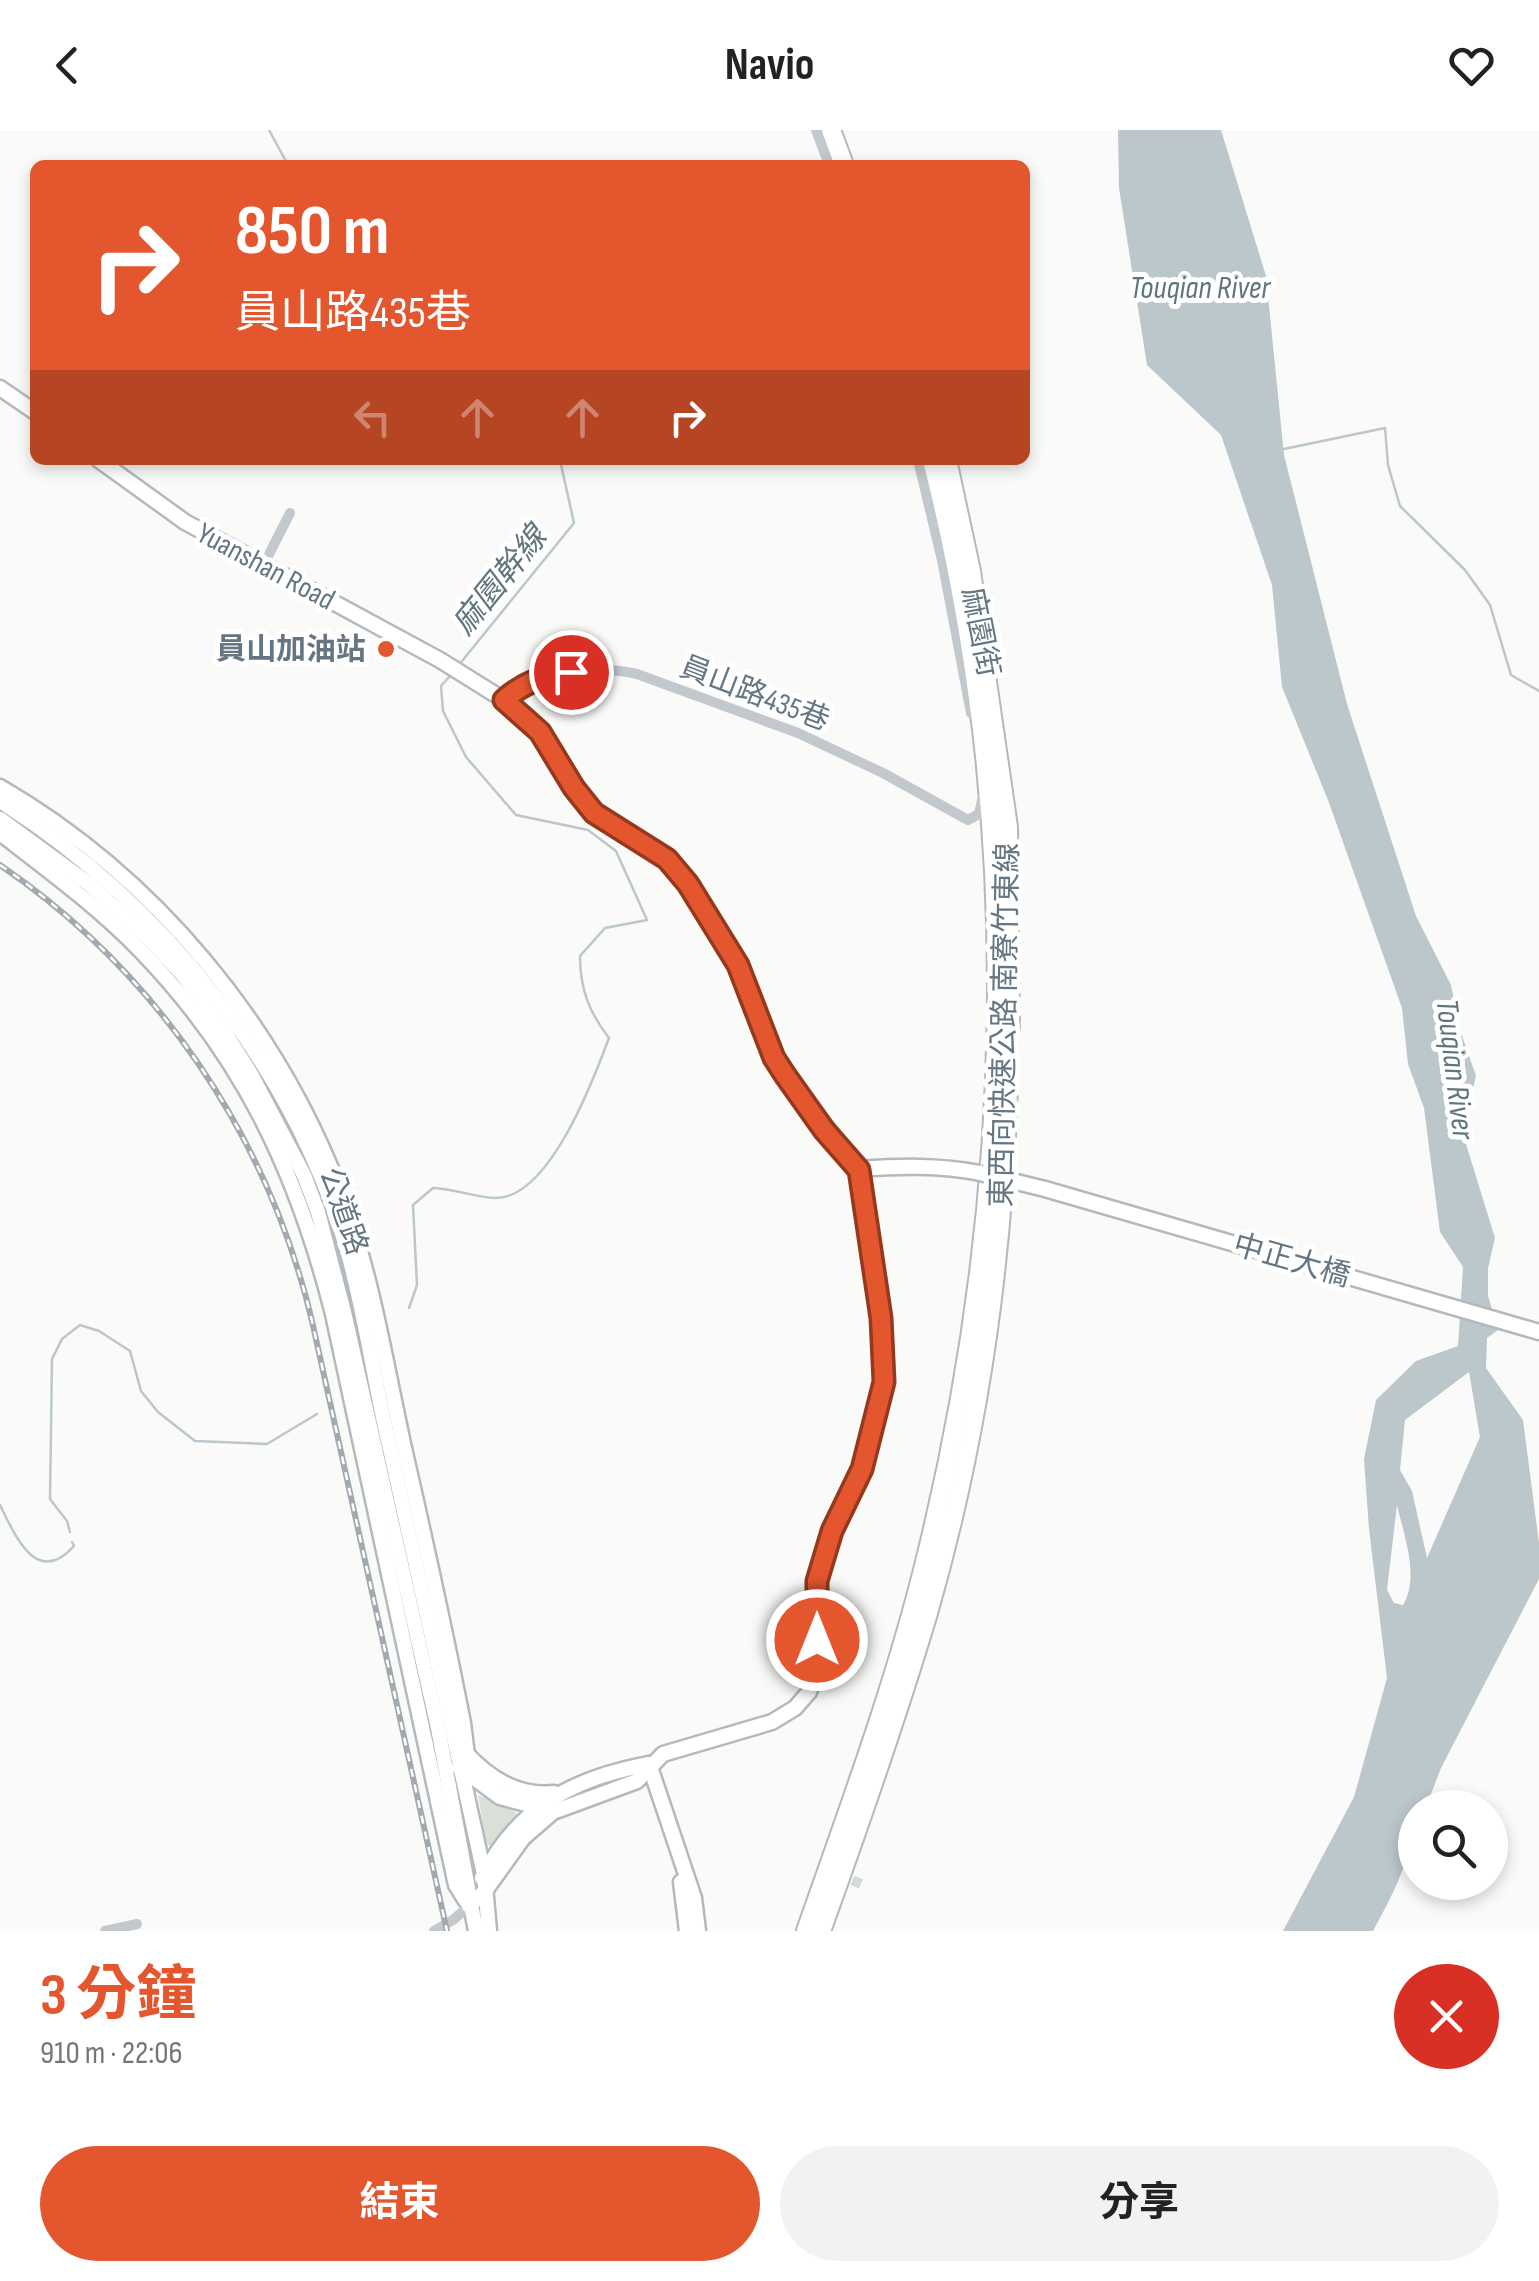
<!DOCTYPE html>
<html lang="zh-TW">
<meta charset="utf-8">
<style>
body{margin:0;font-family:"Sofia Sans Condensed","Noto Sans TC",sans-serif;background:#f2f2f2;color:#222;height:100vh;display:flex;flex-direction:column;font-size:38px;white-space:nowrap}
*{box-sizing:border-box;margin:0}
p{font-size:32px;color:#767676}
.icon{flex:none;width:55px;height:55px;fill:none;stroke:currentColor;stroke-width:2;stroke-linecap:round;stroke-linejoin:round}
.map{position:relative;height:1801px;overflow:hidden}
.panel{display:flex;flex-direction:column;background:#fff;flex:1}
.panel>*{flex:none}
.banner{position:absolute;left:30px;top:30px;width:1000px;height:305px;border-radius:15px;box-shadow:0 5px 15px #0003;background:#e4572e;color:#fff;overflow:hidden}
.buttons{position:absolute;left:1398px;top:1660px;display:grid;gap:20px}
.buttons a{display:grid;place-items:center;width:110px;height:110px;border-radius:50%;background:#fff;box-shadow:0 5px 15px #0003;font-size:50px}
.pin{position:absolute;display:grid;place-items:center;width:85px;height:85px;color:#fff;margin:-42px;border:5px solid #fff;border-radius:50%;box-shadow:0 2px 10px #0007}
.me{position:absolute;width:110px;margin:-55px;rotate:0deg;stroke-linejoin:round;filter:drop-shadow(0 0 8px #0008)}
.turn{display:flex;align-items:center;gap:35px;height:210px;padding:0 40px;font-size:45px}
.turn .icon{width:130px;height:130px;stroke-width:2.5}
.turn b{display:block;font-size:70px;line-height:85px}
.lanes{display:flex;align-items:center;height:95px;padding:0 40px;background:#0003;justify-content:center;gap:50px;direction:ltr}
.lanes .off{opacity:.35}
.round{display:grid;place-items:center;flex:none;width:105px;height:105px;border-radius:52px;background:#f2f2f2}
.overview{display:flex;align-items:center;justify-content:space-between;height:170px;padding:0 40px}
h1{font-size:60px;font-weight:700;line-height:75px;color:#e4572e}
.button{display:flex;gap:20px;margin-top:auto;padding:20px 40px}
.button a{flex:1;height:115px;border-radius:60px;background:#e4572e;color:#fff;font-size:40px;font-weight:700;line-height:115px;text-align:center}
.button a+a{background:#f2f2f2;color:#222}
header{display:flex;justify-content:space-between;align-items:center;height:130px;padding:0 40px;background:#fff;font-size:45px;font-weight:700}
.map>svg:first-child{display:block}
.green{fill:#dadfd7}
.water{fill:#bbc7cb;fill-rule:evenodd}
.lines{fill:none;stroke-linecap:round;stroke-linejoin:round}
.stream{stroke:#bbc7cb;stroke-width:2.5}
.street-tunnel{stroke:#d5d9db;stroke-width:10;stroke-dasharray:10 5;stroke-linecap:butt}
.secondary-casing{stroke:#b3babf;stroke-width:19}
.highway-casing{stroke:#b4b9bd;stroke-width:22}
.street{stroke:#c3c8cc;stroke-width:10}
.secondary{stroke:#fff;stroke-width:14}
.highway{stroke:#fff;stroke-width:18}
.rail-casing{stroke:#a2aab0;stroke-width:6}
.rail{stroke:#fff;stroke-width:2.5;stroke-dasharray:8;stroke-linecap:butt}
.secondary-bridge-casing{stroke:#b3babf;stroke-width:19;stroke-linecap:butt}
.secondary-bridge{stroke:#fff;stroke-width:14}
.route-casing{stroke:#94391e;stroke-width:25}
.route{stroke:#e4572e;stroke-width:18}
.poi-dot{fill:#e4572e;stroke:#fff;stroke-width:4}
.labels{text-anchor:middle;stroke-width:10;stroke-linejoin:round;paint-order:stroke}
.street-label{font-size:30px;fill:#657683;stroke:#fff}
.poi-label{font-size:30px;font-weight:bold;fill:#657683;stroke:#fff;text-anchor:end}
.water-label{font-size:32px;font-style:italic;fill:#60757c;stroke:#fff}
</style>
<header><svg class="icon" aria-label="back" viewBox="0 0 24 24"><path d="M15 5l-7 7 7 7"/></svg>Navio<svg class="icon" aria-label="heart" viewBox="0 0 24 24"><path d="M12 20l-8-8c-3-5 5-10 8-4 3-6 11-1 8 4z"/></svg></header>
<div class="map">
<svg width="1539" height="1801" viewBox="0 0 1539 1801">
<rect width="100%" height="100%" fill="#fafaf8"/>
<polygon class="green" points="478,1665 512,1679 517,1684 491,1717 486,1713"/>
<path class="water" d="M1118,0h103l45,146 18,179 63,249 69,212 35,69 10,48 15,43 -14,55 33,107 -7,30v28l10,34 -11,8 -1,30 37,52 16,123v36l-98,189 -15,39 -11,1c0,44 -21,85 -42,123h-90l71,-134 33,-119 -18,-149 -5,-70 12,-59 40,-39 42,-15 5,-79 -23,-35 -16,-124 -16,-44 -6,-56 -74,-208 -46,-113 -10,-102 -51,-150 -74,-70 -28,-177zM1469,1242l11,65 -53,121 -15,-67 -12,-21 5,-50zM1397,1375c7,31 23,72 6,100l-9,-2 -7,-13z"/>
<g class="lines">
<g class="stream">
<polyline points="269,0 288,35"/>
<polyline points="1284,319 1385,298 1388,335 1400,376 1465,440 1490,475 1511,545 1539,561"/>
<polyline points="458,536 574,393 560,330"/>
<path d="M409,1178l8,-23 -4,-80 20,-17c21,1 42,9 62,10 54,1 98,-117 114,-160 -20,-26 -29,-49 -29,-82l25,-28 42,-8 -31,-69 -28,-21 -72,-15 -50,-58 -23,-46 -2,-25 9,-10"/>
<path d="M0,1375c15,30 36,83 74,41l-2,-4"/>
<polyline points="70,1402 67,1391 50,1369 52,1229 62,1209 80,1195 99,1201 130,1221 141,1261 158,1282 195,1311 267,1314 317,1284"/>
</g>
<polyline class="street-tunnel" points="839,1744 861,1754"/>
<g class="secondary-casing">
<g id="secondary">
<polyline points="0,258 35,282"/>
<polyline points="99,330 185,392 440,530 504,570 540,602 574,658 594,683 667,729 688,754 738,835 774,927 785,945 859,1039 881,1188 884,1251 862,1339 831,1401 817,1451 817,1540 809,1562 795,1578 772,1592 663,1624 637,1651 553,1682 523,1708 485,1761 469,1776"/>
<path d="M0,657c155,90 276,237 340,404 32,83 45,171 64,257 21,92 41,183 59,275l4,32 -4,9"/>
<path d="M0,671c164,105 293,264 348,452 18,65 27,134 43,200 31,140 63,281 93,421l5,57"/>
<polyline points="0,689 89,754 148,808 182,844 222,898 251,944 304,1045 318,1082 344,1182 438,1598 476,1801"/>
<path d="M0,703c48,37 97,73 140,117 103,106 157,222 193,364l123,571 10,16"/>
<path d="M859,1039c41,-3 80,-4 121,4"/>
<polyline points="1045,1059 1539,1202"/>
<path d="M464,1621c24,27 53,46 90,42"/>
<polyline points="649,1634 694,1768 698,1801"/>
<polyline points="459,1637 500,1667 541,1678"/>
<path d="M482,1748c36,-71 91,-100 167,-114"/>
<polyline points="681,1752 687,1801"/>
</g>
</g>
<g class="highway-casing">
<g id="highway">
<polyline points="831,0 844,35"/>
<polyline points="947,330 971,441 1008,697 1010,900"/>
<path d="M806,1801c43,-123 89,-246 120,-373 89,-360 98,-737 6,-1098"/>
<path d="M821,1801c38,-105 75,-211 107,-318 49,-170 75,-350 80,-527"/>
</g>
</g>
<g class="street">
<polyline points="816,0 829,35"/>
<polyline points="918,330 942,430 971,583"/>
<polyline points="264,434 290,383"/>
<path d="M504,570c34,-31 88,-36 133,-26l161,59 85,40 85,47 11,-6 3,-14"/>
<polyline points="105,1801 137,1794"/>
<polyline points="434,1801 453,1790 469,1776"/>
</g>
<use href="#secondary" class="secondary"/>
<use href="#highway" class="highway"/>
<g class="rail-casing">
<path id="rail" d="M0,735c157,107 268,271 312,456l135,610"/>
</g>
<use href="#rail" class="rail"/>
<g class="secondary-bridge-casing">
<polyline id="secondary-bridge" points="980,1043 1045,1059"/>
</g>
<use href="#secondary-bridge" class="secondary-bridge"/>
</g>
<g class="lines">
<g class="route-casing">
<path id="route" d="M571,542c-27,4 -47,10 -67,28l36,32 34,56 20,25 73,46 21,25 50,81 36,93 11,17 39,55 35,40 22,148 3,64 -22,87 -30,62 -15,50v59"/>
</g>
<use href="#route" class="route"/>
</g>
<circle class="poi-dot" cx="386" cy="519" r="10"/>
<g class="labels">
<g class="street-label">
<text transform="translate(266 436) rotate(28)" y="10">Yuanshan Road</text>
<text transform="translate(981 502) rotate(79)" y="10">麻園街</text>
<text transform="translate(755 563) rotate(21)" y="10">員山路435巷</text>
<text transform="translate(1004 895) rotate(-89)" y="10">東西向快速公路 南寮竹東線</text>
<text transform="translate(344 1081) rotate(71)" y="10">公道路</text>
<text transform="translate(1292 1130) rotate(16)" y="10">中正大橋</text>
</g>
<g class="poi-label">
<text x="366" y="529">員山加油站</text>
</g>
<g class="water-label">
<text x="1200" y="168">Touqian River</text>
<text transform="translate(499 450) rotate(-51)" y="11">麻園幹線</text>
<text transform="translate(1456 939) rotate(83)" y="11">Touqian River</text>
</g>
</g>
</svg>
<div class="buttons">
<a><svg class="icon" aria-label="search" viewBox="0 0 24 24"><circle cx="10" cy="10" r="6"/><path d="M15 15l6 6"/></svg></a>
</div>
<div class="pin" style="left:571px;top:542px;background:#d93025"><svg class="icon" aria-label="arrive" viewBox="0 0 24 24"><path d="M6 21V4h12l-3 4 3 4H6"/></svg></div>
<svg class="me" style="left:817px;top:1510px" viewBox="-20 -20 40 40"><circle r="17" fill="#e4572e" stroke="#fff" stroke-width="3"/><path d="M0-11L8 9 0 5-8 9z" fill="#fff"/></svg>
<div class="banner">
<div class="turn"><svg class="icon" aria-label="right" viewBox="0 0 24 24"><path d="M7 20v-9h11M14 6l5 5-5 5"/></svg><div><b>850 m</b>員山路435巷</div></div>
<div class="lanes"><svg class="icon off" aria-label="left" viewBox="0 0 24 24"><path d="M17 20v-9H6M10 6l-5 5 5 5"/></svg><svg class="icon off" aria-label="ahead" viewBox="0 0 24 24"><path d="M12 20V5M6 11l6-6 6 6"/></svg><svg class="icon off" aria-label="ahead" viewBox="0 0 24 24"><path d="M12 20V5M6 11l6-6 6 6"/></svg><svg class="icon" aria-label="right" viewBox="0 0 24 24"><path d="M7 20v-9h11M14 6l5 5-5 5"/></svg></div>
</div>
</div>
<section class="panel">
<div class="overview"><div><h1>3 分鐘</h1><p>910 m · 22:06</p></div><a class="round" style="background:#d93025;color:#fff"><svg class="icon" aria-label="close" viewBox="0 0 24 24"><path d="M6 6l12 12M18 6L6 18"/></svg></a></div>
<div class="button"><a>結束</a><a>分享</a></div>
</section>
